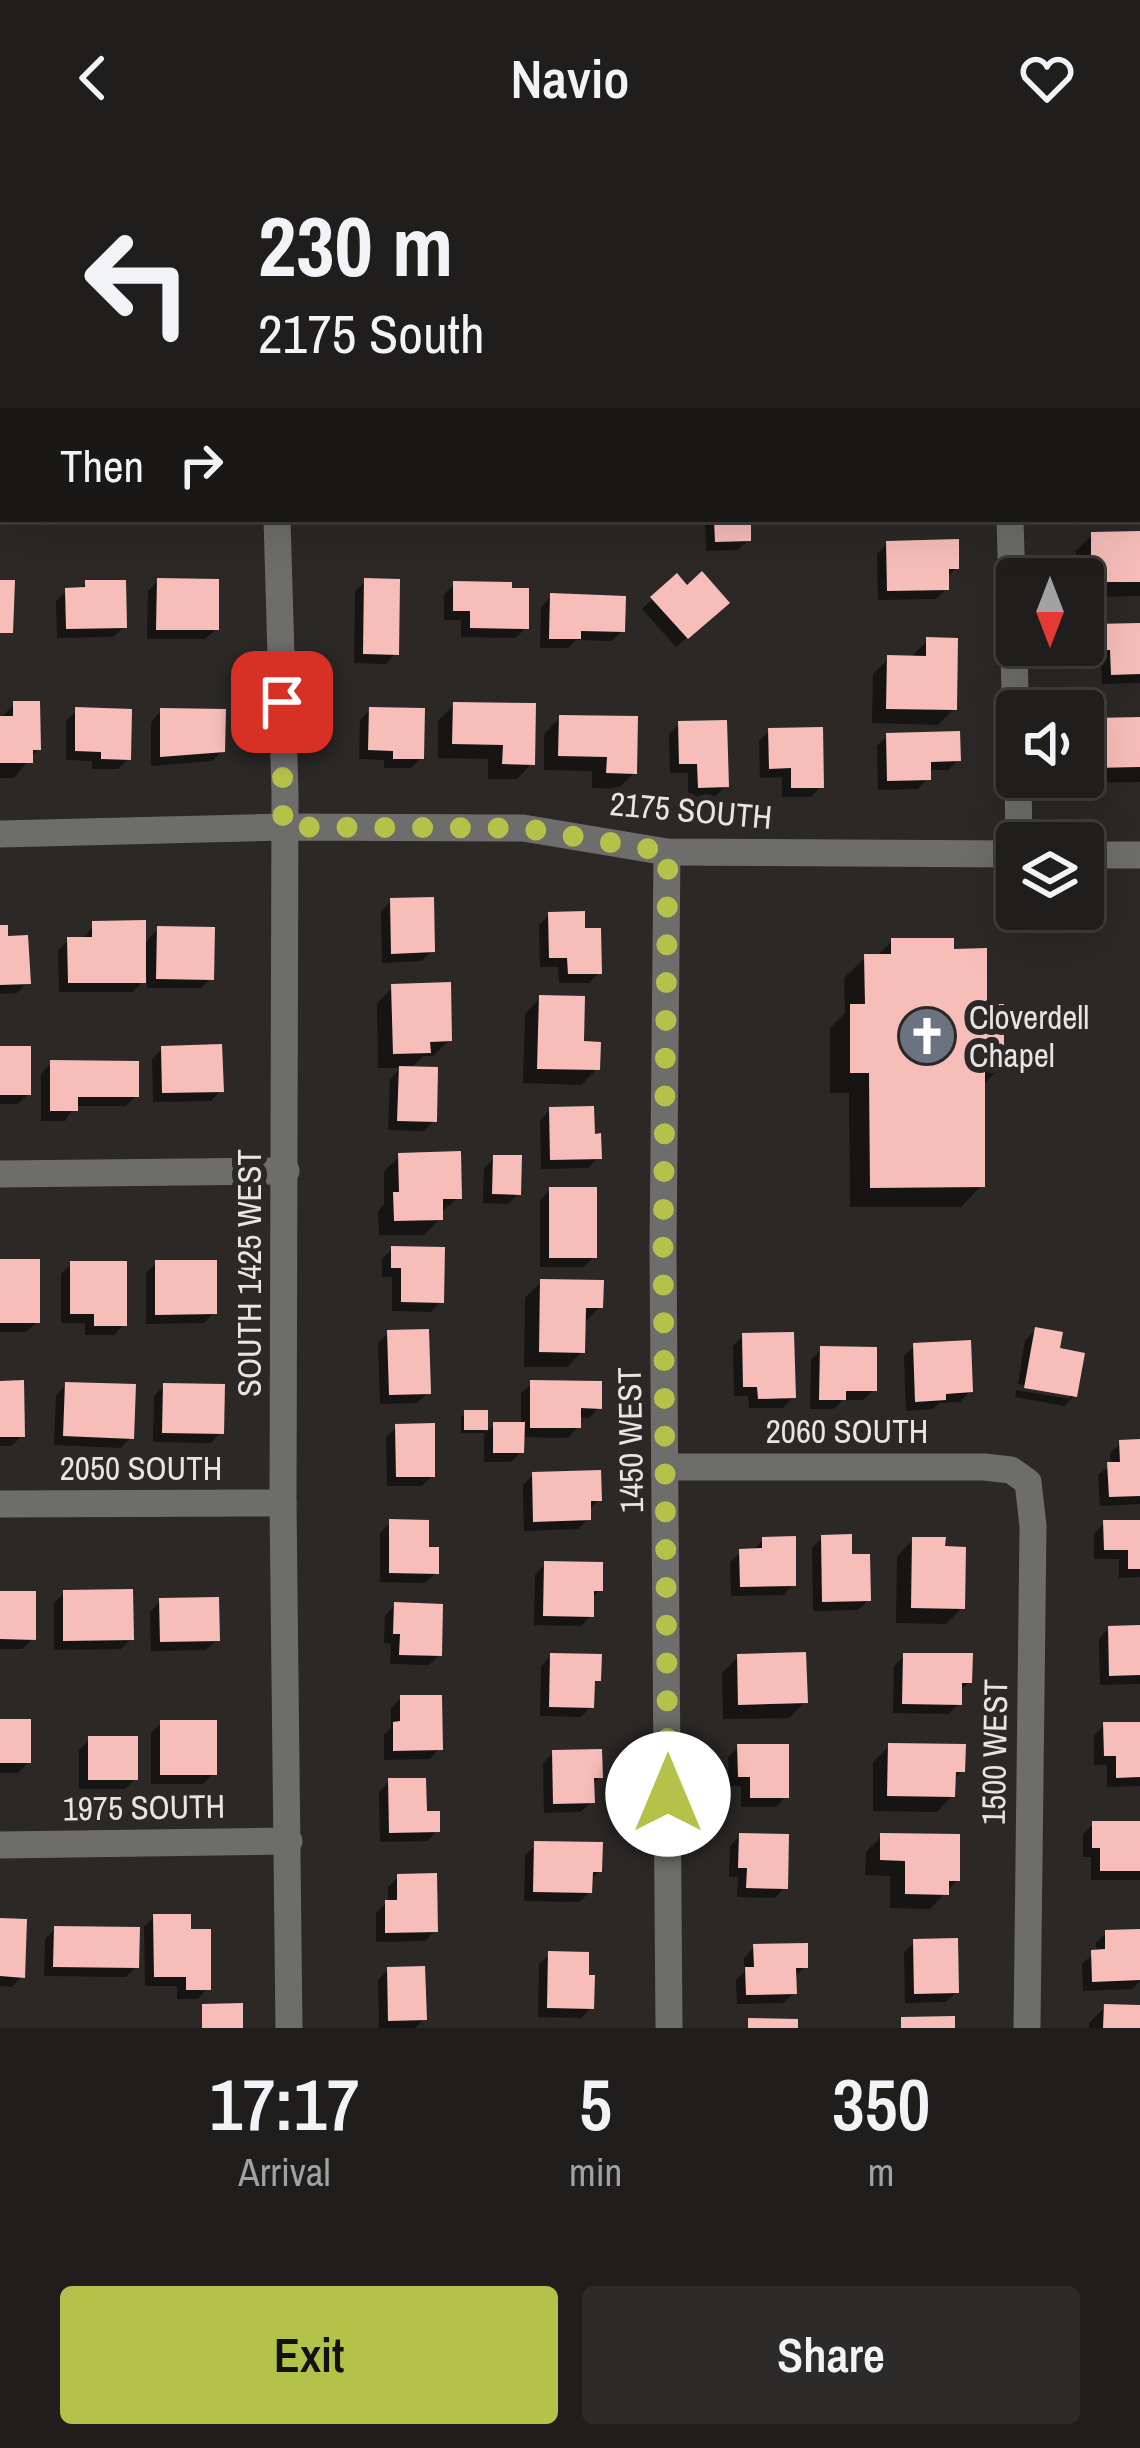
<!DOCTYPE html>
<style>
body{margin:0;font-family:"Archivo Narrow",sans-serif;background:#2d2b29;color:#f1f3f6;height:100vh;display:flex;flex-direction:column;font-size:45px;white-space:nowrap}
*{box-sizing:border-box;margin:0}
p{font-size:39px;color:#a2a2a3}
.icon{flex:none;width:66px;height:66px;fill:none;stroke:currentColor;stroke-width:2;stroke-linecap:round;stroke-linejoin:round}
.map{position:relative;height:1872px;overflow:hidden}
.panel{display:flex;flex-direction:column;background:#201e1c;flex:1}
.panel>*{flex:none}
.banner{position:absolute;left:0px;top:0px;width:1140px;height:366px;box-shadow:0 12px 48px #0002,0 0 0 3px #3d3c3b;background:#201e1c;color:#f1f3f6;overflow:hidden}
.needle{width:78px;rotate:180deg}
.controls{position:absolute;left:996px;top:402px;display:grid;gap:24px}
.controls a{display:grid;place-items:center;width:108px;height:108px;border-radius:12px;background:#201e1c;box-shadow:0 12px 48px #0002,0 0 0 3px #3d3c3b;font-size:60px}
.pin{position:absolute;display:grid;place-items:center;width:102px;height:102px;color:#fff;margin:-51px;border-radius:24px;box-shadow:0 6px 18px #0006}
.me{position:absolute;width:132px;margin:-66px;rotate:0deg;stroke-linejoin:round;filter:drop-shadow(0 0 9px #0008)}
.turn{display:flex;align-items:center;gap:42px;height:252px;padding:0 60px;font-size:54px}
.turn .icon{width:156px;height:156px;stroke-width:2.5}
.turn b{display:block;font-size:84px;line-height:102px}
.then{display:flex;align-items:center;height:114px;padding:0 60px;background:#0003;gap:24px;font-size:45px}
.eta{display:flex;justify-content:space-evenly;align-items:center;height:204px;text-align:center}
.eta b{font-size:72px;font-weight:600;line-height:84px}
.action{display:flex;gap:24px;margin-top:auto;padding:24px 60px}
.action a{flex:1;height:138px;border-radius:12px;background:#b5c24a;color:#111;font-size:48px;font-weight:600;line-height:138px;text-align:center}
.action a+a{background:#2d2b29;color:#f1f3f6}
header{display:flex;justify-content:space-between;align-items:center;height:156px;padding:0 60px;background:#201e1c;font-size:54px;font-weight:600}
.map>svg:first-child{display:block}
.shadow{fill:#0007}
.building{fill:#f7beb9}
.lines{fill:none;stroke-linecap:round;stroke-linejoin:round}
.minor{stroke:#6d6d6b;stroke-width:27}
.route{stroke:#b5c24a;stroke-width:21;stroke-dasharray:0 37.8}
.labels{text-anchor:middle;stroke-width:12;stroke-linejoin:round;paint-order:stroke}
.street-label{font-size:33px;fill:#e7e5e3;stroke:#2b2826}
.poi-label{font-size:33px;fill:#e7e5e3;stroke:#2b2826;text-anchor:start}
</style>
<header><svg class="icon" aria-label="back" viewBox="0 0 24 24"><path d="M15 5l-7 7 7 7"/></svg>Navio<svg class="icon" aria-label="heart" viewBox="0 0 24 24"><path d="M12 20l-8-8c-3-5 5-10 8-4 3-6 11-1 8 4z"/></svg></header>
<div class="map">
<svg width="1140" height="1872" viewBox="0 0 1140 1872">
<rect width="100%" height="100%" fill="#2b2826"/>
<g class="shadow">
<polygon points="654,0 709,0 654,3"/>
<polygon points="837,0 891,0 888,3"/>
<rect x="1016" y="0" width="85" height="3"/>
<rect x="0" y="100" width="3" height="66"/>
<rect x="0" y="242" width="3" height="45"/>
<rect x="1137" y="294" width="3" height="58"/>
<polygon points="705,363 748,363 748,384 738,394 706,395"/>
<polygon points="874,363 943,363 939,367 874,368"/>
<polygon points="1140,378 1140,440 1086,441 1086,420 1076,420 1076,395 1092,379"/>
<polygon points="887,388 956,412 946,422 946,433 936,443 878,444 877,398"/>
<polygon points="676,421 716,456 676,491 642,453"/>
<polygon points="158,425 216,473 205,483 147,483 148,435"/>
<polygon points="366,425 396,497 386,508 354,507 355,435"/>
<polygon points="86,427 124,471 113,481 57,482 56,445 67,435 79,434"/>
<polygon points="455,428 526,472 515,482 461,481 461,464 444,464 444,438"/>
<polygon points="551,440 622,475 612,485 576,484 568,492 540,492 541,451"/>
<polygon points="1140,470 1140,527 1102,528 1101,503 1084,503 1084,481 1094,471"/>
<polygon points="928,484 954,553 938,569 872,567 873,518 889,502 912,500"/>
<polygon points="14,548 38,593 14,622 0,622 0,563"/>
<polygon points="454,549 532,607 517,623 488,623 488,603 438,602 438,565"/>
<polygon points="77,554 128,603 118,613 92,613 92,605 66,604 66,565"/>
<polygon points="370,554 421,602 411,612 384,612 384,604 359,603 360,564"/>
<polygon points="161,555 222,595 212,605 151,610 151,566"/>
<polygon points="560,562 634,617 618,633 592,632 592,615 544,614 544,578"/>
<polygon points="1140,564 1140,626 1078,627 1078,621 1083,621 1083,575 1094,565"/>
<polygon points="679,568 726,630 715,640 688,641 688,617 670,617 669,578"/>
<polygon points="770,575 821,630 811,641 782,641 782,621 760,622 759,585"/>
<polygon points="887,580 958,604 948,614 928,614 928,622 918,633 878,634 877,590"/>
<polygon points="391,745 432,795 422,805 382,807 381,756"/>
<polygon points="549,759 583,775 599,817 589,827 559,827 558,811 540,811 539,769"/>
<polygon points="94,768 143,789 158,773 211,822 201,832 147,832 147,821 133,836 59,836 58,794 69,784 83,784"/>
<polygon points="0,772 28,826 17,837 0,838"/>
<polygon points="892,785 951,796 984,851 1001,911 982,930 982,1029 961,1051 850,1051 849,937 830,937 830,872 845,857 844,822 866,801 876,801"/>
<polygon points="393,831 449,884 433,900 423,900 410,913 434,965 424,975 388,974 390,923 401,912 378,912 377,847"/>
<polygon points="540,842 597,913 581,929 523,927 525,858"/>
<polygon points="0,893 28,938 18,948 0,948"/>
<polygon points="162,893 221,934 211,945 153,946 152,903"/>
<polygon points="51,907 136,940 126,950 75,950 65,965 41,965 41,918"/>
<polygon points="550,954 592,981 599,1001 588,1012 541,1013 540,965"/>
<polygon points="400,1000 459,1041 440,1057 440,1063 424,1079 379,1079 378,1055 384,1048 384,1015"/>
<polygon points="494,1002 518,1038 508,1048 483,1047 484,1012"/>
<polygon points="550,1034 594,1101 583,1111 540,1111 540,1044"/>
<polygon points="392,1093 441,1145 431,1156 392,1155 392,1121 382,1121 382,1103"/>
<polygon points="0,1106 37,1166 26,1176 0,1176"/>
<polygon points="156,1107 214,1157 204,1167 146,1168 146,1117"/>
<polygon points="71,1108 124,1168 114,1179 85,1179 85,1167 61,1167 61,1118"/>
<polygon points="541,1126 600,1151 584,1167 582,1196 567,1211 524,1211 525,1142"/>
<polygon points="1036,1174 1056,1195 1074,1240 1064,1250 1015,1241 1016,1234 1070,1243 1070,1237 1018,1228 1025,1184"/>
<polygon points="388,1177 428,1237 417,1247 380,1248 378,1187"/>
<polygon points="743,1180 793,1241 783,1252 749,1252 748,1240 734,1240 733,1190"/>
<polygon points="914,1190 970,1235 960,1246 939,1247 933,1253 906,1255 904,1200"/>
<polygon points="821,1193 874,1234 863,1244 843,1244 833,1253 810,1253 811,1204"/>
<polygon points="532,1227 599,1251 589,1262 578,1261 578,1271 568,1282 521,1281 521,1296 511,1306 484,1306 484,1277 461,1277 461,1261 466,1257 485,1257 485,1277 494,1269 521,1269 521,1237"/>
<polygon points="0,1228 22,1280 11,1290 0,1290"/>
<polygon points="66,1229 131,1281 121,1292 54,1289 56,1239"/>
<polygon points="164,1230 221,1276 211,1287 153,1286 154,1240"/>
<polygon points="397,1271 432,1320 422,1330 387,1330 386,1281"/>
<polygon points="1140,1286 1140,1348 1100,1350 1098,1319 1111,1309 1110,1297 1121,1287"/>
<polygon points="533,1319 599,1344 588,1354 588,1363 578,1373 524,1375 523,1329"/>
<polygon points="391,1366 426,1394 436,1417 425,1427 380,1426 380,1377"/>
<polygon points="1104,1367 1140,1367 1140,1421 1119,1422 1119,1403 1094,1403 1094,1378"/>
<polygon points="822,1382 849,1402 868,1444 858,1454 813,1455 812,1392"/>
<polygon points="763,1384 793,1429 783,1439 731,1440 730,1406 741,1396 751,1396"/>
<polygon points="913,1384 962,1452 946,1468 896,1467 897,1400"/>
<polygon points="545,1408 600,1434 591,1443 591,1459 581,1470 534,1469 535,1419"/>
<polygon points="64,1437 131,1483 121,1493 54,1494 54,1447"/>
<polygon points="0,1438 33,1483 22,1493 0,1493"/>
<polygon points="160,1445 217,1484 206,1494 151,1495 150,1456"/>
<polygon points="395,1449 439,1499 429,1509 390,1508 391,1488 384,1487 385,1460"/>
<polygon points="1109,1472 1140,1472 1140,1528 1100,1529 1099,1483"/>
<polygon points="551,1500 598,1524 592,1531 591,1550 581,1561 540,1560 541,1510"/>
<polygon points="904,1500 969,1526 959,1536 959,1548 948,1558 893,1557 894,1510"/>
<polygon points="738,1501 805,1546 789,1562 723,1563 722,1517"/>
<polygon points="401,1542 440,1592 430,1603 384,1604 384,1579 391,1572 391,1552"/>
<polygon points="0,1566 28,1606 18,1617 0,1617"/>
<polygon points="161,1567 214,1617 203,1628 151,1628 151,1577"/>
<polygon points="1104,1569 1140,1569 1140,1630 1107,1631 1107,1609 1094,1609 1094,1580"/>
<polygon points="90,1583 135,1623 125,1633 79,1633 79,1594"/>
<polygon points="889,1590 962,1615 953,1625 952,1640 937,1656 873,1655 873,1606"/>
<polygon points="739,1591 786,1640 776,1651 741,1651 741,1630 729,1630 728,1601"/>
<polygon points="553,1597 600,1621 591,1630 592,1645 581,1656 544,1657 543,1607"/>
<polygon points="389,1625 437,1675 427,1685 380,1686 379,1636"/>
<polygon points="1093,1668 1140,1668 1140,1724 1091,1724 1091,1701 1083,1701 1083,1678"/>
<polygon points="740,1680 785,1731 775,1742 737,1741 738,1721 729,1721 730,1690"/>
<polygon points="882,1680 957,1724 930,1753 890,1752 890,1720 865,1719 866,1696"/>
<polygon points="536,1689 599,1715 590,1725 590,1736 579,1746 524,1745 525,1699"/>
<polygon points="398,1721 435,1775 425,1785 376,1786 376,1757 388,1745 388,1731"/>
<polygon points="154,1761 188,1776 208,1832 198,1843 177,1843 177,1830 145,1830 144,1771"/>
<polygon points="0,1765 22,1820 12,1831 0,1830"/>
<polygon points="55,1773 136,1811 126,1821 44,1820 45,1783"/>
<polygon points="1140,1776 1140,1825 1132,1833 1083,1835 1082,1807 1096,1797 1096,1787 1106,1777"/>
<polygon points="915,1786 956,1836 946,1846 905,1847 904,1796"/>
<polygon points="754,1791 805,1811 793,1823 794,1837 783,1847 737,1848 736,1824 744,1816 744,1802"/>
<polygon points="550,1798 591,1852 581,1862 538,1861 539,1808"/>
<polygon points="388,1814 424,1863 415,1872 379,1872 378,1824"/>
<polygon points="1105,1851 1140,1852 1140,1872 1089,1872 1089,1867"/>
</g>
<g class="building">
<polygon points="714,363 751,363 751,385 715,386"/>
<polygon points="1140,375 1140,426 1101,426 1100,405 1091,405 1091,376"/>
<polygon points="959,383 959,413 949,413 949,434 887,435 886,385"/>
<polygon points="702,415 730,447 688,483 650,441 677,417 687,429"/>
<polygon points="157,422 219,423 219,474 156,474"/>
<polygon points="364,422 400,423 399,499 363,498"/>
<polygon points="0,424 15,424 13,477 0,477"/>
<polygon points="85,424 126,424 127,472 66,473 65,432 85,431"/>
<polygon points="453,425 512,426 512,432 529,432 529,473 470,472 470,455 453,455"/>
<polygon points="550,437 626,440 625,476 581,475 581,483 549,483"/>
<polygon points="1140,467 1140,518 1111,519 1110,494 1093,494 1093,468"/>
<polygon points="926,481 958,482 957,554 886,553 887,499 926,500"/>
<polygon points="13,545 40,545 41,594 33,594 33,607 0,607 0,560 13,560"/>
<polygon points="453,546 536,547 535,609 502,608 503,589 452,588"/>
<polygon points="75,551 132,553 131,604 101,603 101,596 75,595"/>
<polygon points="369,551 425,552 424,603 393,603 393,595 368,594"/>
<polygon points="160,552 226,553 225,596 160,601"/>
<polygon points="559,559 638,560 637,618 606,617 607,601 558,600"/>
<polygon points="1140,561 1140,611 1093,612 1092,562"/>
<polygon points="727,564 729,631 698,632 697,608 679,608 678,565"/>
<polygon points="823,571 824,632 791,632 791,612 769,613 768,572"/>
<polygon points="960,575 961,605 931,606 931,624 887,625 886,577"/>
<polygon points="434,741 435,796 391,798 390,742"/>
<polygon points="585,755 585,772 601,772 602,818 568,818 567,802 549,802 548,756"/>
<polygon points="146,764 146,827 68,827 67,781 92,781 92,765"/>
<polygon points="0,769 8,769 8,780 28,779 31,828 0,829"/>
<polygon points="157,770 215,771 214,824 156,823"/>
<polygon points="891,782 954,782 954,793 987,792 987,848 1004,848 1004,912 985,912 985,1031 870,1032 869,917 850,917 850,848 865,848 864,798 891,798"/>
<polygon points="451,826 452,885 430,886 431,897 393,898 391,828"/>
<polygon points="539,839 585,840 584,885 601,886 600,914 537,913"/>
<polygon points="222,888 224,936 162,937 161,890"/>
<rect x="0" y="890" width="31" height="49"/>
<polygon points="50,904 139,905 139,941 78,941 78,955 50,955"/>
<polygon points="399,910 438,911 437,966 397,965"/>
<polygon points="594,950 595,978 601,977 602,1003 550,1004 549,951"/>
<polygon points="461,995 462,1043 443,1043 443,1064 394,1065 393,1036 399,1036 398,997"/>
<polygon points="493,999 522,999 521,1039 492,1038"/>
<rect x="549" y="1031" width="48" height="71"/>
<polygon points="391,1090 445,1091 444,1147 401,1146 401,1112 391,1112"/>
<rect x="0" y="1103" width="40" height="64"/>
<polygon points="155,1104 217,1104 217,1158 155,1159"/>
<polygon points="70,1105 127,1105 127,1170 94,1170 94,1158 70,1158"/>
<polygon points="540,1123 604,1124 603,1152 586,1152 585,1197 539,1196"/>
<polygon points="1035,1171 1063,1176 1060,1192 1085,1197 1077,1241 1024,1232"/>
<polygon points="429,1173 431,1238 389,1239 387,1174"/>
<polygon points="794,1176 796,1242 758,1243 757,1231 743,1231 742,1177"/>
<polygon points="971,1184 973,1236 946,1238 946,1244 915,1246 913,1187"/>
<polygon points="820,1190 877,1191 877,1235 846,1235 846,1244 819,1244"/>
<polygon points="24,1224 25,1281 0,1281 0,1225"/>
<polygon points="530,1224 602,1225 602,1253 581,1252 581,1272 530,1272"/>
<polygon points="65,1226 136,1228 134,1283 63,1280"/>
<polygon points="163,1227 225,1228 224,1278 162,1277"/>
<rect x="464" y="1254" width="24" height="20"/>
<polygon points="493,1266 525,1266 524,1297 493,1297"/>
<polygon points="435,1267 435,1321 396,1321 395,1268"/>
<polygon points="1140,1283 1140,1340 1109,1341 1107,1306 1120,1306 1119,1284"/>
<polygon points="601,1314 602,1345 591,1345 591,1364 533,1366 532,1316"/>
<polygon points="389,1363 429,1364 429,1391 439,1391 439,1418 389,1417"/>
<polygon points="1103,1364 1140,1364 1140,1413 1128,1413 1128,1394 1104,1394"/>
<polygon points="852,1378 852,1398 870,1398 871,1445 822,1446 821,1379"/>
<polygon points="796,1380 796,1430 740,1431 739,1393 762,1392 762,1381"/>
<polygon points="912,1381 946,1381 945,1390 966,1391 965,1453 911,1452"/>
<polygon points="544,1405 603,1406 603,1435 594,1435 594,1461 543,1460"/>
<polygon points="133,1433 134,1484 63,1485 63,1434"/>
<polygon points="0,1435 36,1435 36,1484 0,1483"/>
<polygon points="219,1441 220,1485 160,1486 159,1442"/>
<polygon points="394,1446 443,1448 442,1500 399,1499 400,1478 393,1478"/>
<polygon points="1140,1469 1140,1519 1109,1520 1108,1470"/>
<polygon points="806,1496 808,1547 738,1549 737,1498"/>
<polygon points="550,1497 602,1498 601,1525 595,1525 594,1552 549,1551"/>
<polygon points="903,1497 973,1497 972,1527 962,1527 962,1549 902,1548"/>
<polygon points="400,1539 442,1539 443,1594 393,1595 393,1566 400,1565"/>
<rect x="0" y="1563" width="31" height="44"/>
<rect x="160" y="1564" width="57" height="55"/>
<polygon points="1103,1566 1140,1566 1140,1621 1116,1622 1116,1600 1104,1600"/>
<rect x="88" y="1580" width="50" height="44"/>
<polygon points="888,1587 966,1588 965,1616 956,1616 955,1641 887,1640"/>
<polygon points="737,1588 789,1588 789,1642 750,1642 750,1621 738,1621"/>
<polygon points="602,1593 603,1622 594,1622 595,1647 553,1648 552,1594"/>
<polygon points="388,1622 426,1622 427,1655 440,1655 440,1676 389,1677"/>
<polygon points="1092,1665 1140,1665 1140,1715 1100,1715 1100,1692 1092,1692"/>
<polygon points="739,1677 789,1678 788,1733 746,1732 747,1712 738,1712"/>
<polygon points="880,1677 960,1678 960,1725 949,1725 949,1739 905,1738 905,1705 880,1704"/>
<polygon points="534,1685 603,1686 602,1716 593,1716 592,1737 533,1736"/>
<polygon points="437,1717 438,1776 385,1777 385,1744 397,1744 397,1718"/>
<polygon points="153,1758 191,1758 191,1773 211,1773 211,1834 186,1834 186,1821 154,1821"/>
<polygon points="0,1762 27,1763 25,1822 0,1820"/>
<polygon points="54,1770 140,1771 139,1812 53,1811"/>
<polygon points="1140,1773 1140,1824 1092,1826 1091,1794 1105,1793 1105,1774"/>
<polygon points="958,1782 959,1837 914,1838 913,1783"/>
<polygon points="808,1787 808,1812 796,1812 797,1838 746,1839 745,1811 754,1811 753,1788"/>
<polygon points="548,1795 589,1796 589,1819 595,1819 594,1853 547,1852"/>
<polygon points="425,1810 427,1864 388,1865 387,1811"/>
<polygon points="243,1847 243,1872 202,1872 202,1848"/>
<polygon points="1104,1848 1140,1849 1140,1872 1103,1872"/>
<polygon points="955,1860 955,1872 901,1872 901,1861"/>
<polygon points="748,1862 798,1863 798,1872 748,1872"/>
</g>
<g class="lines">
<g class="minor">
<polyline points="585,0 585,3"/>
<polyline points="950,3 950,0"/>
<polyline points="0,27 3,27"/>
<polyline points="0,352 3,352"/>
<polyline points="277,363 285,637 283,1347 289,1872"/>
<polyline points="1010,363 1017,602"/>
<polyline points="1018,621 1019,687"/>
<polyline points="0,678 283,671 523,672 667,696 1017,698"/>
<polyline points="667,696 663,1093 669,1872"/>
<polyline points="1083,699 1140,699"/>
<polyline points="0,1018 286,1015"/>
<polyline points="667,1311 984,1311 1011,1314 1028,1326 1033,1370 1027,1872"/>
<polyline points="0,1348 283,1347"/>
<polyline points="0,1689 289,1685"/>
</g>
</g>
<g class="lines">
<polyline class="route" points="282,546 283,671 523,672 668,696 663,1093 668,1638"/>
</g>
<defs>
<g id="church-disc" transform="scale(3)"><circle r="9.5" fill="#6b7280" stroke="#2b2826"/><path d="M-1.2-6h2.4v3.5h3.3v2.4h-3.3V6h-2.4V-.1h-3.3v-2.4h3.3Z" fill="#fff"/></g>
</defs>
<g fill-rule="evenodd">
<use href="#church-disc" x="927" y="880"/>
</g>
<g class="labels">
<g class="street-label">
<text transform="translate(691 654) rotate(5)" y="12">2175 SOUTH</text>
<text transform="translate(249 1117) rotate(-90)" y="12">SOUTH 1425 WEST</text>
<text x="847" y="1287">2060 SOUTH</text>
<text transform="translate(630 1284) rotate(-91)" y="12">1450 WEST</text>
<text x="141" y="1324">2050 SOUTH</text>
<text transform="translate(994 1596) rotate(-89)" y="12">1500 WEST</text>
<text transform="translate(144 1651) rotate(-1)" y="12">1975 SOUTH</text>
</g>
<g class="poi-label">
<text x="969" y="873">Cloverdell<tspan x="969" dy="38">Chapel</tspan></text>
</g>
</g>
</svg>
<div class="controls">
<a><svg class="needle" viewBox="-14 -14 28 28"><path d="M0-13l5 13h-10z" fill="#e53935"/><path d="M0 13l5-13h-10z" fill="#a2a2a3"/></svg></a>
<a><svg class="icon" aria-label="sound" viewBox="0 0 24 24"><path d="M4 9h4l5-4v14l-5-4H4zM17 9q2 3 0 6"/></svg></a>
<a><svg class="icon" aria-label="layers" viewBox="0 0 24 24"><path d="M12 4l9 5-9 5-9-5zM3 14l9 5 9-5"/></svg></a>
</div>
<div class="pin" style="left:282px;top:546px;background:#d93025"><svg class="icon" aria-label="arrive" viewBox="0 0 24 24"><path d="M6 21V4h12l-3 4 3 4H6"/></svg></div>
<svg class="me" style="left:668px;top:1638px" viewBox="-20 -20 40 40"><circle r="19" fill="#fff"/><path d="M0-13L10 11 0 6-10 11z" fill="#b5c24a"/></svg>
<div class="banner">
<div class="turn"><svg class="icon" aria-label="left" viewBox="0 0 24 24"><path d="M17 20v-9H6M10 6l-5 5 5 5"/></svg><div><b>230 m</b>2175 South</div></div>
<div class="then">Then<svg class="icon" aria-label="right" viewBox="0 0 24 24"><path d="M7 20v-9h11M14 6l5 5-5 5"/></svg></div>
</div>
</div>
<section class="panel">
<div class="eta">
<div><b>17:17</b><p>Arrival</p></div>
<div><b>5</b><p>min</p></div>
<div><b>350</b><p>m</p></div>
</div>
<div class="action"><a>Exit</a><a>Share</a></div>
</section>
